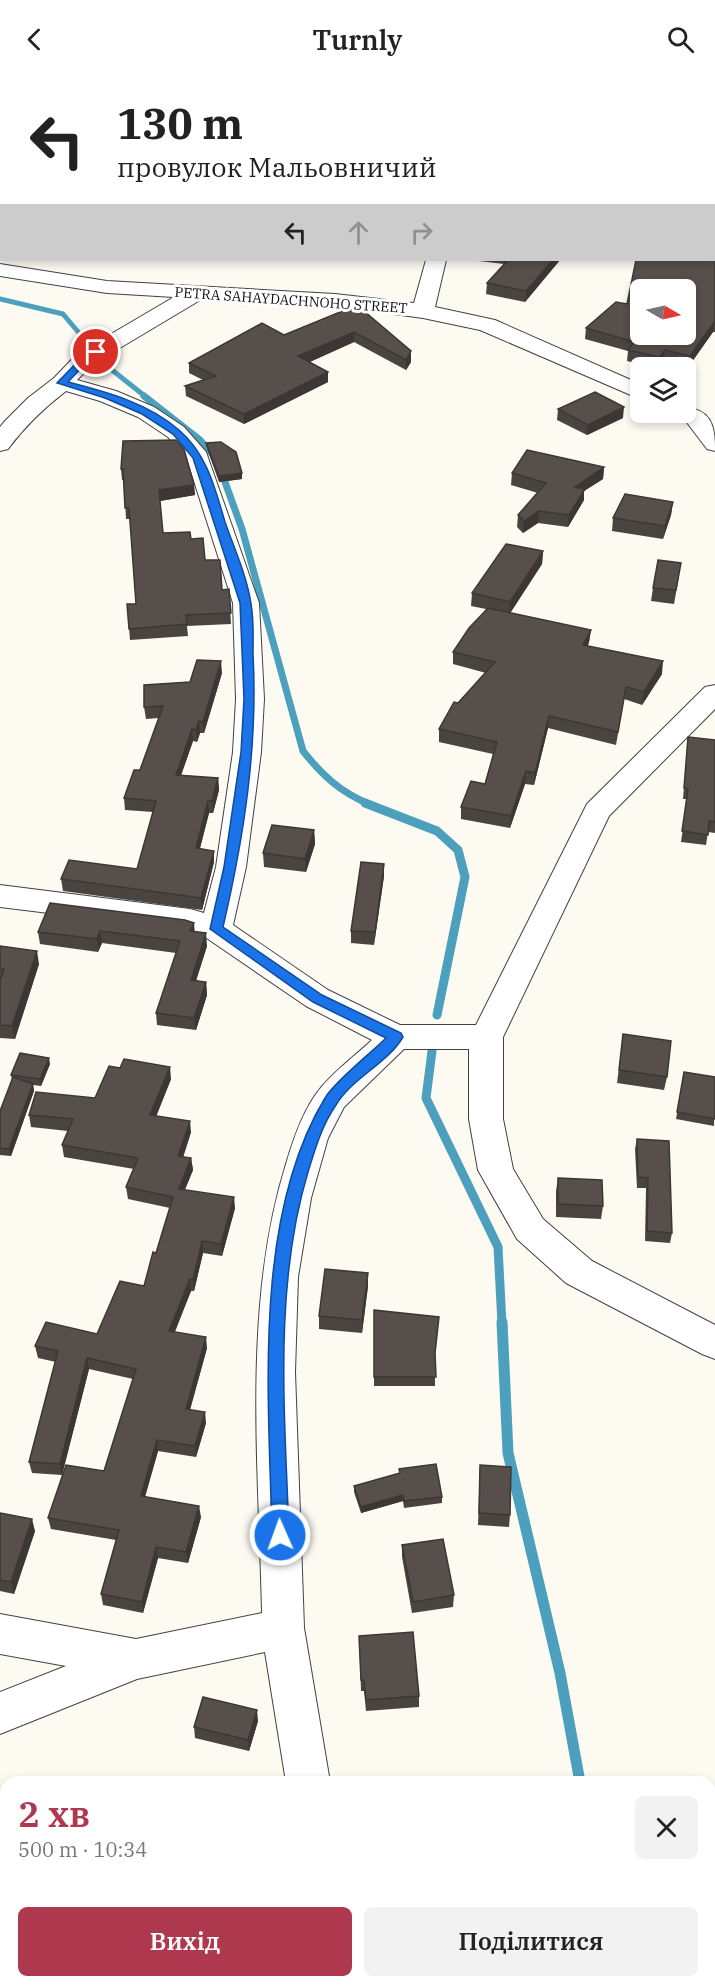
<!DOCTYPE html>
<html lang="uk">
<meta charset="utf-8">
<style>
body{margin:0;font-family:"IBM Plex Serif",serif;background:#f2f2f2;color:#222;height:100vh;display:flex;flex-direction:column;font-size:22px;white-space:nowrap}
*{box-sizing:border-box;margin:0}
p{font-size:20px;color:#767676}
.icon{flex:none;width:33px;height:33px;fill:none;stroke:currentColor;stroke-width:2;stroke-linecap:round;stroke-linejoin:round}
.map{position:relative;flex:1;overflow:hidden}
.sheet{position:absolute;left:0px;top:1698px;width:716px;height:212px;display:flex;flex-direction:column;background:#fff;border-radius:18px 18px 0 0;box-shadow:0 3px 9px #0003}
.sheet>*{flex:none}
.banner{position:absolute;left:0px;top:0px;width:716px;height:183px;box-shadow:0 3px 9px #0003;background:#fff;color:#222;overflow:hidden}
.needle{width:39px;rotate:99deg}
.controls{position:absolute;left:630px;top:201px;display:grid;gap:12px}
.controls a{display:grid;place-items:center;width:66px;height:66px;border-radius:9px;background:#fff;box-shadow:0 3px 9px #0003;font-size:30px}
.pin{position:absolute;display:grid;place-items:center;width:51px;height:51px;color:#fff;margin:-26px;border:3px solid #fff;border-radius:50%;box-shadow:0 2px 6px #0007}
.me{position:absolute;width:66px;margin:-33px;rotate:358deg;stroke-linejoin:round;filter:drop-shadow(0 0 4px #0008)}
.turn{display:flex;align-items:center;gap:21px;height:126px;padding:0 18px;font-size:27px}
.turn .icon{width:78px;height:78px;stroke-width:2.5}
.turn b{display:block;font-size:42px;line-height:51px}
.lanes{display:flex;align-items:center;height:57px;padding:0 18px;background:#0003;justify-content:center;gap:30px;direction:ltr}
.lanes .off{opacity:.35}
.round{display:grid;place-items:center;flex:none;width:63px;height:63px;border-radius:9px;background:#f2f2f2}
.headline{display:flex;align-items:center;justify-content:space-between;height:102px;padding:0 18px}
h1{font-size:36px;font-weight:600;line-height:45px;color:#ae384e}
.button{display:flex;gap:12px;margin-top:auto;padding:12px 18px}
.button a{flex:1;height:69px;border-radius:9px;background:#ae384e;color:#fff;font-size:24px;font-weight:600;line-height:69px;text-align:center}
.button a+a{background:#f2f2f2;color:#222}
header{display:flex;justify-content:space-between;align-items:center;height:78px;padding:0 18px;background:#fff;font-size:27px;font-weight:600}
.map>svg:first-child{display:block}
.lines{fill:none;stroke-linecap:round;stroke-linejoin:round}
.stream-far3{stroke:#4da0bd;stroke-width:5}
.stream-far2{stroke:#4da0bd;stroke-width:7}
.stream-far1{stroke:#4da0bd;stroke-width:9}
.stream{stroke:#4da0bd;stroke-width:11}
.minor-casing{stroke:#424242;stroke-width:2}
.minor{fill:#fff;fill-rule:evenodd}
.wall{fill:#4a4441}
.shaded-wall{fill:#3c3735}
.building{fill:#564f4c;stroke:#3c3735;stroke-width:1.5;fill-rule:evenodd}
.route{fill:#1a73e8;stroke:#114b97;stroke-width:1.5}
.labels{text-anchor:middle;stroke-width:6;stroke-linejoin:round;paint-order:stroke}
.far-street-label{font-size:14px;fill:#0f0f0f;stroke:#fff}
</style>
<header><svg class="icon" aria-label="back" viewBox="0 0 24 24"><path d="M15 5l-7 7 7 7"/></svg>Turnly<svg class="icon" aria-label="search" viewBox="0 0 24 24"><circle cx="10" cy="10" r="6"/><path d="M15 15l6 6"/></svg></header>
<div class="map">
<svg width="715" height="1909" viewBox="0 0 715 1909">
<rect width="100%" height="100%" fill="#fdfaf2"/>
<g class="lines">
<polyline class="stream-far3" points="0,221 63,236 107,288 146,319"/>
<g class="stream-far2">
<polyline points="144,318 200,362 214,378"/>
<path d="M221,393l21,58 61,222c19,24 37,41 66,53"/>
</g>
<g class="stream-far1">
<polyline points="365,725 437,753 458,772 465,799 437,937"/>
<polyline points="432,973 426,1020 498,1169 502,1246"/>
</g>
<g class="stream">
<polyline points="502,1244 508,1375 560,1595 580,1704"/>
<polyline points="617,1904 619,1909"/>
</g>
<g class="minor-casing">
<g id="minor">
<rect x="431" y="0" width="18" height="2"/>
<path d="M426,182h20l-11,47 60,13 145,64v15l-160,-69 -57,-12 -88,-12 -133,-7 -109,65 -16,16 39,11 38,16 30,20 22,25 53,151 5,96 -3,53 -15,115 -13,58 95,65 72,35h76l111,-221 118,-117 10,-2v24l-106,107 -106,221v82l10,50 30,50 49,42 123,64v34l-13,-5 -136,-71 -49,-44 -39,-69 -9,-51v-70h-65l-60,58 -16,31 -17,60 -13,79 -3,95 9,256 26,154h-44l-21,-130 -128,27 -137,55v-42l66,-26 -66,-12v-40l136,25 126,-26c-3,-147 -20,-308 24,-449 7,-24 17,-54 33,-74 15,-19 36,-34 53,-50l-66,-34 -101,-69 -18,-7 -187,-23v-22l190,24 14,4 12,-46 17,-115 3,-53 -3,-96 -46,-144 -19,-22 -30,-20 -38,-16 -34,-10c-22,17 -41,35 -58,58l-8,2v-24l5,-6 23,-23 26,-20 23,-24 97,-57 -67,-4 -107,-17v-12l107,17 228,13 79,9z"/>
<path d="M694,331c20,5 21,24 21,42l-8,-2 -25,-33 4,-5z"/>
<polygon points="317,1904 365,1904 366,1909 318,1909"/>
</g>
</g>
<use href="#minor" class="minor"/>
</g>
<g class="wall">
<polygon points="715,181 715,254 713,254 689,288 663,283 658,290 656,290 627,283 628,273 585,261 586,250 627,226"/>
<polygon points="479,182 560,182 525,224 486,216 487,205 504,186 479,183"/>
<polygon points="357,227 411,284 406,292 354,264 309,284 328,294 328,304 244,346 186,318 185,308 203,302 189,295 189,285 284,257"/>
<polygon points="558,331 623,340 587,357 557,342"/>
<polygon points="206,365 242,401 219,404 207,371"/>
<polygon points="604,389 603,401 584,413 584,422 568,449 538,445 523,455 517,449 518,437 538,415 511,407 512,395"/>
<polygon points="121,391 194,407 195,417 160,423 163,455 191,461 222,512 229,511 231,546 187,548 188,558 130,562 127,526 136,526 130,441 126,441 124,402 122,402"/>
<polygon points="673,424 671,437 663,461 612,453 613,440"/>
<polygon points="543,473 542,486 510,535 591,552 589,564 588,568 662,596 642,627 624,621 616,667 548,650 534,707 525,706 510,750 461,741 461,729 485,706 493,676 439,664 439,651 458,625 486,595 453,586 453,574 486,531 471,528 472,515"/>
<polygon points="679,498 674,526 651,523 653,510"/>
<polygon points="222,595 204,655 200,655 197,664 193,663 181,697 218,700 219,712 213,735 209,735 200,770 214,784 202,832 63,813 61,801 137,791 153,734 125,732 124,720 140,692 159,640 146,641 144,629 190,604"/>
<polygon points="688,659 715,662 715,755 708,754 706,767 681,764 687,721 683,721"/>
<polygon points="314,752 315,766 306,794 264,789 263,775"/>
<polygon points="384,786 384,798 374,867 351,865 351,853"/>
<polygon points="50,825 194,854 207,868 196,903 206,904 207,917 196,952 157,947 156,935 176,875 102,865 98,874 40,866 38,854"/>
<polygon points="0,868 39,886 15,961 0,960"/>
<polygon points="623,956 667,999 664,1012 617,1005"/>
<polygon points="50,986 41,1008 33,1007 34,1013 11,1078 0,1077 0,1033 12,1002 11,997"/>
<polygon points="684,994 715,999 714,1048 676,1041"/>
<polygon points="171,1001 156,1038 191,1054 183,1079 191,1080 193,1092 185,1112 235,1130 222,1178 203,1175 194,1213 191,1213 175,1254 207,1270 190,1332 206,1345 196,1379 158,1373 145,1419 201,1439 188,1485 158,1480 143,1535 103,1527 101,1516 116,1462 51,1451 48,1440 104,1393 133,1301 89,1291 62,1397 32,1395 29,1384 56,1284 38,1280 35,1268 97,1256 144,1208 156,1175 170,1130 128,1121 126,1109 134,1091 64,1079 62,1067 68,1053 31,1049 29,1037"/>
<polygon points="637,1061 672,1155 670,1165 645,1163 646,1110 637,1110 635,1071"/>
<polygon points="558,1100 603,1128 601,1141 556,1139 556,1113"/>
<polygon points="368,1208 362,1255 319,1251 319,1238"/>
<polygon points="374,1232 439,1239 435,1279 435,1308 374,1308"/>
<polygon points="480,1387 510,1437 509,1449 478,1447"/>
<polygon points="399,1391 442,1419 442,1425 404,1430 403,1423 361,1435 354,1414 354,1408 399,1396"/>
<polygon points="0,1435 35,1453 14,1516 0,1513"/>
<polygon points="402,1467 454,1517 453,1529 412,1535 402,1479"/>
<polygon points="359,1558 419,1618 419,1629 366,1633 364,1613 361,1613"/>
<polygon points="258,1643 249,1673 195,1660 194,1649"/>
</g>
<g class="shaded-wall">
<polygon points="246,0 269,0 267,2 243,2"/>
<polygon points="553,182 560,182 525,224 526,213"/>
<polygon points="715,243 713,254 689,288 690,278"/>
<polygon points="354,254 354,264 299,289 298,278"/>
<polygon points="665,272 663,283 658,290 659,279"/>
<polygon points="411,273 411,284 406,292 406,282"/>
<polygon points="328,294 328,304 244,346 244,336"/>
<polygon points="624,329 623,340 587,357 588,347"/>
<polygon points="604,389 603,401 584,413 584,422 568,449 569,437 575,409"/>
<polygon points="242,395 242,401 219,404 219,398"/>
<polygon points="194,407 195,417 160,423 159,412"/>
<polygon points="673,424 671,437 663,461 665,448"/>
<polygon points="539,433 538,445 523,455 524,443"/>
<polygon points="543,473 542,486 509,537 510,524"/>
<polygon points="591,552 589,564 582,579 583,567"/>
<polygon points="221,583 222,595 204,655 203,644"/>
<polygon points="663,583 662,596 642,627 644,614"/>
<polygon points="549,638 548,650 534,707 535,695"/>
<polygon points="199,643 200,655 197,664 196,652"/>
<polygon points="192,651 193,663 177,709 176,697"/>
<polygon points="526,693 525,706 510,750 511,738"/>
<polygon points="218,700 219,712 213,735 212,723"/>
<polygon points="208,723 209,735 197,782 196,770"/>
<polygon points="314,752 315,766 306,794 305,781"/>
<polygon points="214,773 214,784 202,832 201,820"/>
<polygon points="384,786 384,798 374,867 375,854"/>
<polygon points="194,845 195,857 190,853"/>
<polygon points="100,853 102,865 98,874 97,861"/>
<polygon points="206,855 207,868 192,915 191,902"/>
<polygon points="37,873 39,886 15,961 12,948"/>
<polygon points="206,904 207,917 196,952 194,940"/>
<polygon points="49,980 50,986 41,1008 40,1001"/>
<polygon points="170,989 171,1001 152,1049 150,1037"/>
<polygon points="33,1006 34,1013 11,1078 9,1071"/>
<polygon points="190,1043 191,1054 180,1089 178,1078"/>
<polygon points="191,1080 193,1092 180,1122 179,1111"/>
<polygon points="234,1119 235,1130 222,1178 221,1166"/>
<polygon points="202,1163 203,1175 194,1213 193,1202"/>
<polygon points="368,1195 368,1208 362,1255 362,1242"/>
<polygon points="190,1201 191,1213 170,1264 169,1253"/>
<polygon points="206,1259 207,1270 187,1342 186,1331"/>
<polygon points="87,1280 89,1291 62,1397 60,1386"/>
<polygon points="205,1334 206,1345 196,1379 195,1368"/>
<polygon points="157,1362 158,1373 142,1429 141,1418"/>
<polygon points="403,1417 403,1423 361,1435 361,1429"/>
<polygon points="199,1428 201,1439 188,1485 186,1474"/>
<polygon points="32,1441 35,1453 14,1516 11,1504"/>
<polygon points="156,1469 158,1480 143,1535 142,1524"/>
<polygon points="257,1632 258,1643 249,1673 248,1662"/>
</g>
<g class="building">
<polygon points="200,0 246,0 243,2 198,2"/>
<polygon points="550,0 593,0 593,2 548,2"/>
<path d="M714,181h1v62l-25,35 -25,-6 -6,7 -31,-7 6,-8 -48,-14 30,-26 11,2 9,-44zM640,212h46v44h-46z"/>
<polygon points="508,182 553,182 526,213 487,205"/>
<polygon points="357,227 411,273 406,282 354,254 298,278 328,294 244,336 185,308 216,298 189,285 262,245 284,257"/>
<polygon points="595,314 624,329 588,347 558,331"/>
<polygon points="176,362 184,371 194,407 159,412 163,455 190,454 191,461 203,460 205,482 220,482 222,512 229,511 231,535 186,537 187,546 129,551 127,526 136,526 129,430 125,430 123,391 121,391 123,363"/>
<polygon points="221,364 236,374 242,395 219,398 206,365"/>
<polygon points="527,372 604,389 575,409 585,411 569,437 539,433 524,443 518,437 546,405 512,395"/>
<polygon points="625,416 673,424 665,448 613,440"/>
<polygon points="506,466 543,473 510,524 472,515"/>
<polygon points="658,482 681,485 676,512 653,510"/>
<polygon points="488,530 591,552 583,567 663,583 644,614 626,609 618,654 549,638 535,695 526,693 511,738 461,729 471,703 485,706 497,664 439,651 454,624 458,625 495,584 453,574 469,550"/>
<polygon points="197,582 221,583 203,644 199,643 196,652 192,651 176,697 218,700 212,723 208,723 196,770 214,773 201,820 61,801 69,782 137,791 156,723 124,720 134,692 140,692 163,628 144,629 144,607 190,604"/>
<polygon points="688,659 715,662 715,744 709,743 708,757 682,753 688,711 684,710"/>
<polygon points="272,747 314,752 305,781 263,775"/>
<polygon points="361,784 384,786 375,854 351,853"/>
<polygon points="50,825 185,842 194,845 190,853 206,855 191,902 206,904 194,940 156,935 180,863 100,853 97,861 38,854"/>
<polygon points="0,868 37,873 12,948 0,947 0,902 4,891 0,891"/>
<polygon points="623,956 671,963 667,999 619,992"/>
<polygon points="20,975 49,980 40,1001 11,997"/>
<polygon points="124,981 170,989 150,1037 190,1043 178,1078 191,1080 179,1111 234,1119 221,1166 202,1163 193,1202 190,1201 169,1253 206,1259 186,1331 205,1334 195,1368 157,1362 141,1418 199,1428 186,1474 156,1469 142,1524 101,1516 119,1452 48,1440 66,1387 104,1393 136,1291 87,1280 60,1386 29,1384 58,1273 35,1268 46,1244 97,1256 120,1203 144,1208 153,1174 156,1175 173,1119 126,1109 138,1080 62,1067 73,1041 29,1037 36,1014 95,1020 109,988 120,990"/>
<polygon points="684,994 715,999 715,1041 677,1034"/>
<polygon points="13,999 33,1006 9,1071 0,1070 0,1033"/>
<polygon points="637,1061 669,1063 672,1155 647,1153 648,1100 638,1099"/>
<polygon points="558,1100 602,1102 603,1128 558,1126"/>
<polygon points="325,1191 368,1195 362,1242 319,1238"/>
<polygon points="374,1232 439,1239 435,1275 436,1299 374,1299"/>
<polygon points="436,1386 442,1419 404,1423 403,1417 361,1429 354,1408 400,1395 399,1391"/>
<polygon points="480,1387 511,1389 510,1437 479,1435"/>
<polygon points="0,1435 32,1441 11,1504 0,1502"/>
<polygon points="443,1461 454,1517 413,1524 402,1467"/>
<polygon points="413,1554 419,1618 366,1622 364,1602 361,1602 359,1558"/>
<polygon points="203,1619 257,1632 248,1662 194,1649"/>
</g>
<path class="route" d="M93,272l8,2 -13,9 -20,21c39,10 80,21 111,48 28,24 36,58 46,92 9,26 22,54 26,82 3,16 2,33 2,50 5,92 -9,183 -30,273l99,68 79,38 2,4c-16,27 -51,41 -67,68 -14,20 -21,44 -28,67 -35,116 -23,243 -19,363l-3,5 -6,2 -5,-2 -3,-5c-3,-137 -20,-316 53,-437 9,-16 46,-45 61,-60l-73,-36 -103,-73 14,-62 17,-115 3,-53 -4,-96 -47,-145 -20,-24 -31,-20 -37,-16 -48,-15 25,-26z"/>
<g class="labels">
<g class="far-street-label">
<text transform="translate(291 222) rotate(4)" y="5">PETRA SAHAYDACHNOHO STREET</text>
</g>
</g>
</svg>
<div class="controls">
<a><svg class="needle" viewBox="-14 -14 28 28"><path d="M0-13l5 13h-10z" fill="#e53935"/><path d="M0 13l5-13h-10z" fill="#767676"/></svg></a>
<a><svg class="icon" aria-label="layers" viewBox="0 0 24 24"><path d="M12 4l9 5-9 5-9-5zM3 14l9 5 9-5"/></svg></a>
</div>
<div class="pin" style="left:96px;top:274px;background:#d93025"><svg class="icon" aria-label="arrive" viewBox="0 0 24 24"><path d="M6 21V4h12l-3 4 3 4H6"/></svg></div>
<svg class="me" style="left:280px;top:1457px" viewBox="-20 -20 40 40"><circle r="17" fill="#1a73e8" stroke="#fff" stroke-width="3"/><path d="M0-11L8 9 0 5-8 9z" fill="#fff"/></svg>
<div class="banner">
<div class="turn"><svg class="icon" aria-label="left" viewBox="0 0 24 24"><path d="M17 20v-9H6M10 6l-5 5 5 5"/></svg><div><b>130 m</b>провулок Мальовничий</div></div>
<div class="lanes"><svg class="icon" aria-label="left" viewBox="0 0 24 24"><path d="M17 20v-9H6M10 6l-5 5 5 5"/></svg><svg class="icon off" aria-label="ahead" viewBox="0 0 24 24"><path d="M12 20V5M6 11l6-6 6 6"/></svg><svg class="icon off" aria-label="right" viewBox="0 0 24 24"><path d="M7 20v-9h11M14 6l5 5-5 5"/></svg></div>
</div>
<section class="sheet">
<div class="headline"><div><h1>2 хв</h1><p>500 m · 10:34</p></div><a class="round"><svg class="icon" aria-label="close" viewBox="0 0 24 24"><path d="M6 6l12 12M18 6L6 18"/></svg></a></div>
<div class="button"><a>Вихід</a><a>Поділитися</a></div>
</section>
</div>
